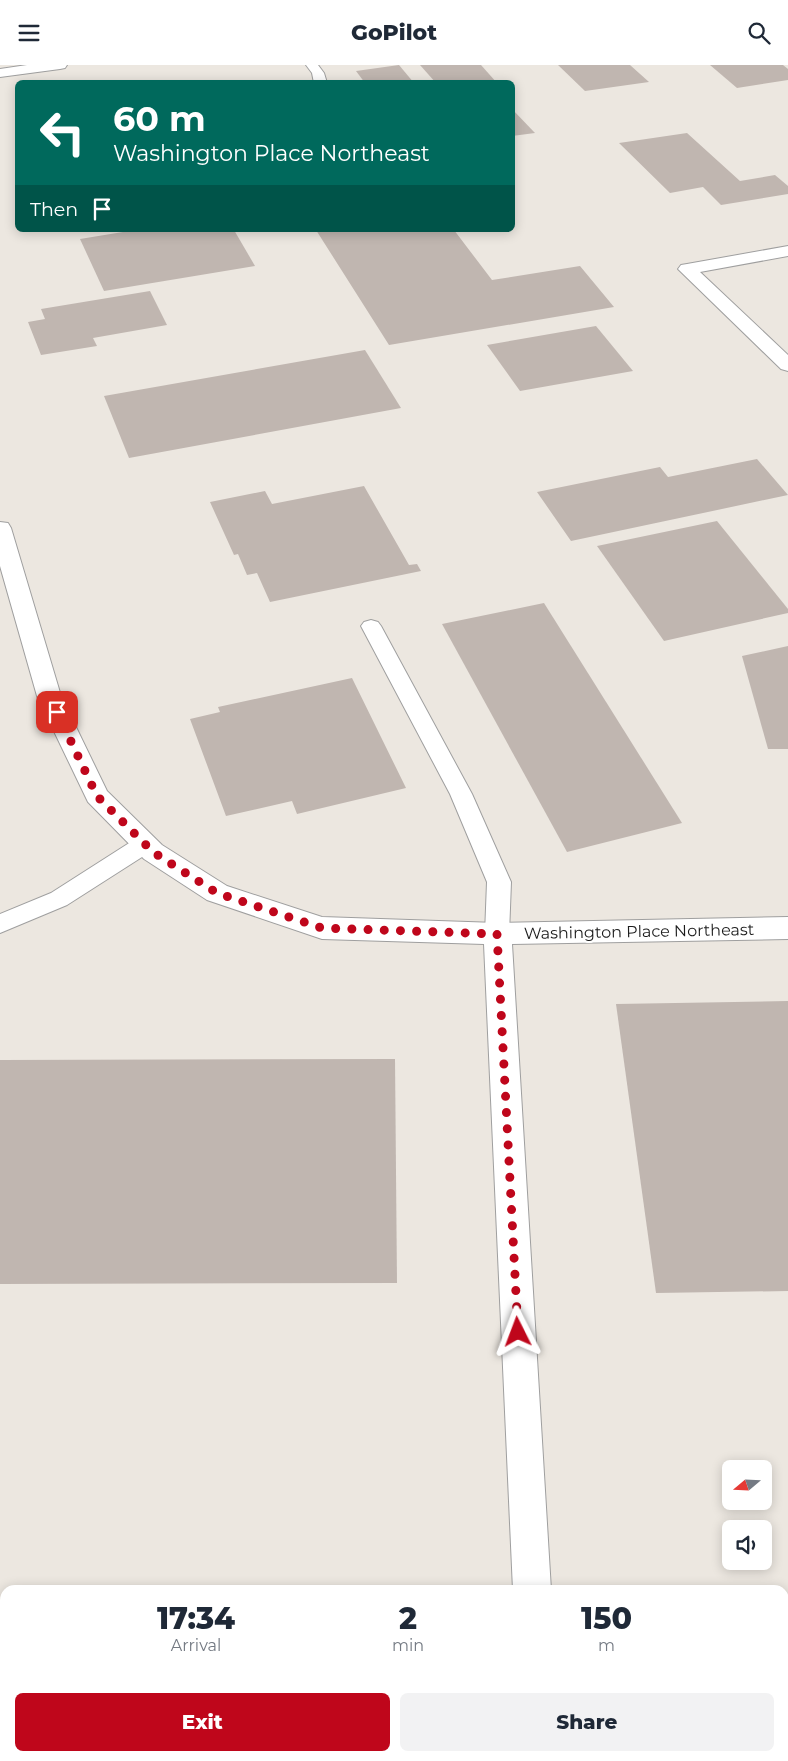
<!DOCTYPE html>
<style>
body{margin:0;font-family:Montserrat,sans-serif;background:#f2f2f3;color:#1f2937;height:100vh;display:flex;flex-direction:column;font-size:19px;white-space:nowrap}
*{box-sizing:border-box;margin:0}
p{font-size:16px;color:#747a83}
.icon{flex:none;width:28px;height:28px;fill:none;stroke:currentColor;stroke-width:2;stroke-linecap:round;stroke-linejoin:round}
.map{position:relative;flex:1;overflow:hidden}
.panel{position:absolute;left:0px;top:1520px;width:789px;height:176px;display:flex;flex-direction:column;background:#fff;border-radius:15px 15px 0 0;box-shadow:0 2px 12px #0003}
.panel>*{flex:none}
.guide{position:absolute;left:15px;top:15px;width:500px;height:152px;border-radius:8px;box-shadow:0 2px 12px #0003;background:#00695c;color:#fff;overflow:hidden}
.needle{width:32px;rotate:251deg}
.tools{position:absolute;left:722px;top:1395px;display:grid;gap:10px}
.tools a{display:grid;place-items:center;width:50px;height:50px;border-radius:8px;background:#fff;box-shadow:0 2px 12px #0003;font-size:25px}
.pin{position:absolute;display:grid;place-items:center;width:42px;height:42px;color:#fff;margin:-21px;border-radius:10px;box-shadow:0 2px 8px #0006}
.me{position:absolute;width:55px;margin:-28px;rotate:357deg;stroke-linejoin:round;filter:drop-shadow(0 0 4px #0008)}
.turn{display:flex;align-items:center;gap:18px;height:105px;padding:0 15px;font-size:22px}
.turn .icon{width:65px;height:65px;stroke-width:2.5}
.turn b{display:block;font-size:35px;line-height:42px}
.then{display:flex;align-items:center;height:48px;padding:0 15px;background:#0003;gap:10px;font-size:19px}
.eta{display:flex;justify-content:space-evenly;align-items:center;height:85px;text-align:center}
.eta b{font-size:30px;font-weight:800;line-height:35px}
.primary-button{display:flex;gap:10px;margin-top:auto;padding:10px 15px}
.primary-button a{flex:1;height:58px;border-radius:8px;background:#bf061b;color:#fff;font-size:20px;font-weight:800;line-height:58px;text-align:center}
.primary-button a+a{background:#f2f2f3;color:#1f2937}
header{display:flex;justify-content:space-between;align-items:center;height:65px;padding:0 15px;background:#fff;font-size:22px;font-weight:800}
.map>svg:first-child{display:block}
.building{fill:#c0b6b0}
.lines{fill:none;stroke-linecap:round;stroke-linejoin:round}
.service-casing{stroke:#9f9f9f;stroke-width:2}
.minor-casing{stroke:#9f9f9f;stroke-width:2}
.tertiary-casing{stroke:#9f9f9f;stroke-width:2}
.service{fill:#fff;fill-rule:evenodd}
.minor{fill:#fff;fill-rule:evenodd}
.tertiary{fill:#fff;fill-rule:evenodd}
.route{stroke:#bf061b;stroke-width:9;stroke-dasharray:0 16.2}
.labels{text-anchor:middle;stroke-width:4;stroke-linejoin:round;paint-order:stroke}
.street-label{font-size:16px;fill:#1b1b1b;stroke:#fff}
</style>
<header><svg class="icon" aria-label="menu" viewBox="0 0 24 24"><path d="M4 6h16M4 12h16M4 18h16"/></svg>GoPilot<svg class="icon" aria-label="search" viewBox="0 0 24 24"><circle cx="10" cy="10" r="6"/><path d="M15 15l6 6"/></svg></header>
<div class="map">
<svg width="788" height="1696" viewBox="0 0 788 1696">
<rect width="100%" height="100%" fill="#ece7e0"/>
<g class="building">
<polygon points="399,0 414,18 365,18 356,6"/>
<polygon points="420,0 481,0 497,18 436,18"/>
<polygon points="558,0 630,0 649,17 585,26"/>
<polygon points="710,0 783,0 788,4 788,15 737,23"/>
<polygon points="512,44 535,68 512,71"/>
<polygon points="687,68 740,116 775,110 788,121 788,129 721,140 703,122 670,128 619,78"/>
<polygon points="135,165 234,165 255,201 104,226 80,174"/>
<polygon points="316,165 454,165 492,215 580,201 614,242 389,280"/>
<polygon points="150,226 167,260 93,273 97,281 41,290 28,257 45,254 41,244"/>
<polygon points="596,261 633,306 520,326 487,280"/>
<polygon points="365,285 401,343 129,393 104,331"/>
<polygon points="757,394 788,430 571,476 537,427 660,402 668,412"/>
<polygon points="364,421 409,500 417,499 421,506 270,537 257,508 247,510 238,489 234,490 210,437 265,426 272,439"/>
<polygon points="717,456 788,544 788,548 664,576 597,481"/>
<polygon points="544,538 682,758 567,787 442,559"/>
<polygon points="788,581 788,684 768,684 742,591"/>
<polygon points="352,613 406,723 297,749 292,736 226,751 190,654 220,647 218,642"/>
<polygon points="788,936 788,1226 656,1228 616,939"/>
<polygon points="395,994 397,1218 0,1219 0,995"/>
</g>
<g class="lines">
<g class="service-casing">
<g id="service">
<polygon points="306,0 318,0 324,8 327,18 314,18 312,8"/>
<polygon points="371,555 378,557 381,561 472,729 511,817 509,869 505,875 497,878 489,875 485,869 487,817 450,729 361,561 364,557"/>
<polygon points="145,771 153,773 156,779 153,785 67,840 0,868 0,849 51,828 137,773"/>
</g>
</g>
<g class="minor-casing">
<g id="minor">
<polygon points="788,181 788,191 700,207 788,290 788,306 781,304 678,204 681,200 687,199"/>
<polygon points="0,457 8,458 11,463 61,631 107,726 162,780 227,821 322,852 497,858 788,852 788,874 512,879 551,1525 513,1525 484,879 322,874 207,835 144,794 88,737 37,631 0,501"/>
<rect x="521" y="1691" width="40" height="5"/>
</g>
</g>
<g class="tertiary-casing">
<polygon id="tertiary" points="27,0 67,0 65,3 60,4 0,12 0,4"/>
</g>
<use href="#service" class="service"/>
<use href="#minor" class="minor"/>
<use href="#tertiary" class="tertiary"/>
</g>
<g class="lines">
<polyline class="route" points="57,647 97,731 153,787 217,828 322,863 497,869 518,1267"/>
</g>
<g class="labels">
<g class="street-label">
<text transform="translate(639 866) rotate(-1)" y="6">Washington Place Northeast</text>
</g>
</g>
</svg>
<div class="tools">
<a><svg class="needle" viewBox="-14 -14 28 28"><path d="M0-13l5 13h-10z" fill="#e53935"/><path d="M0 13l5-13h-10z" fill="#747a83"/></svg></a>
<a><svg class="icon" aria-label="sound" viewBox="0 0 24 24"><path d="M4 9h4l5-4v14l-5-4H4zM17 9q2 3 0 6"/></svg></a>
</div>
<div class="pin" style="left:57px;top:647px;background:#d93025"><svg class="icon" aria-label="arrive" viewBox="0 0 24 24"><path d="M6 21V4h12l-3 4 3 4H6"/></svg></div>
<svg class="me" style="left:518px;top:1267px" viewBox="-20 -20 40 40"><path d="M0-17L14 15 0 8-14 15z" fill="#bf061b" stroke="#fff" stroke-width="4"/></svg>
<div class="guide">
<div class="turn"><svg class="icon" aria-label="left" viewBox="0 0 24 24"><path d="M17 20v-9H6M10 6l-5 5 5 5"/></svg><div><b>60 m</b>Washington Place Northeast</div></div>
<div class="then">Then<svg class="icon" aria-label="arrive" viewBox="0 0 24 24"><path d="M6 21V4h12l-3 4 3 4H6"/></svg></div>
</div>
<section class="panel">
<div class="eta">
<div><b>17:34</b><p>Arrival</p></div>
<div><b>2</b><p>min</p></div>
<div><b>150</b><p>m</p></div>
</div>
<div class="primary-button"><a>Exit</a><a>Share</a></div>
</section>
</div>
